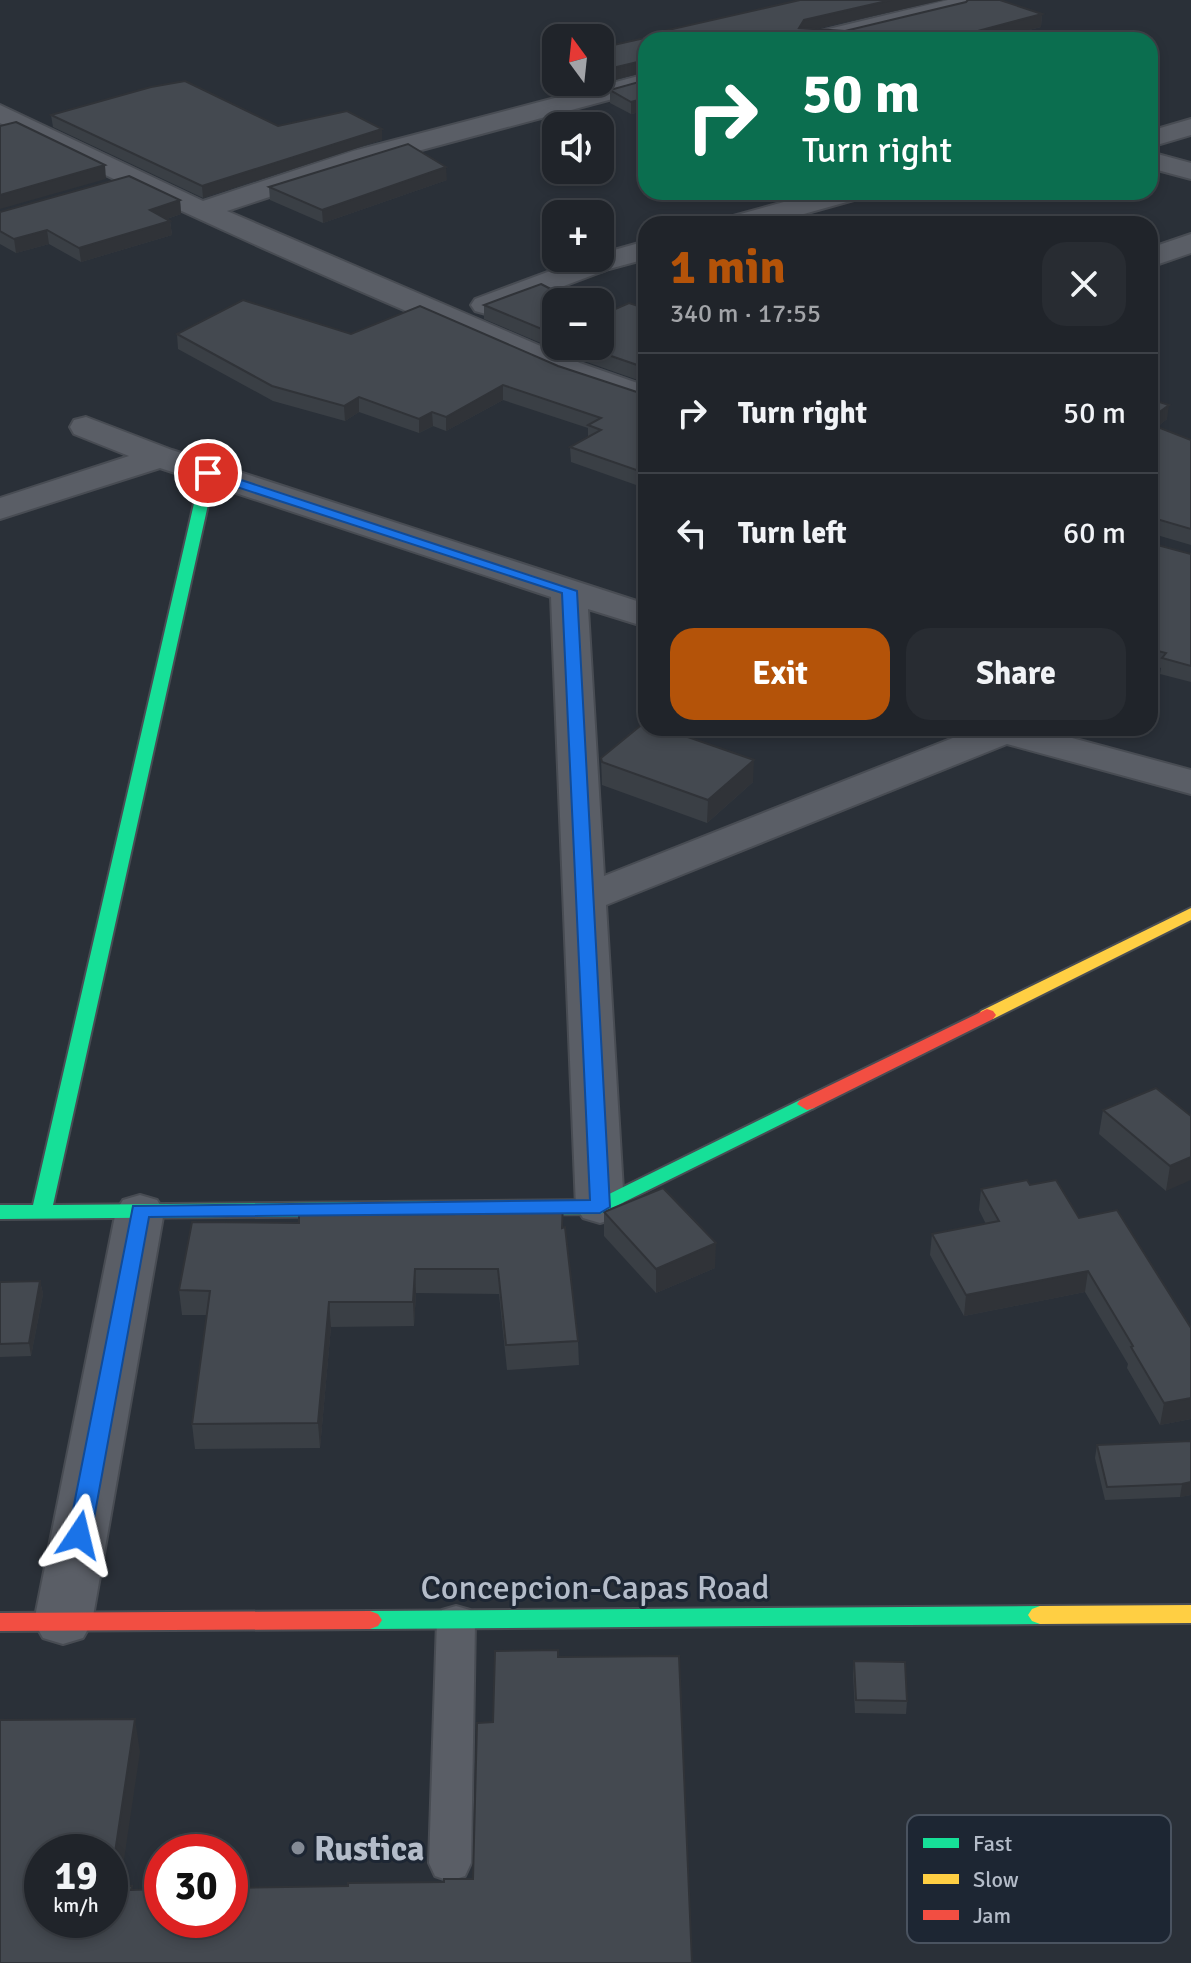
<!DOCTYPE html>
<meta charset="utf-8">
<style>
body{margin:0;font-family:Signika,sans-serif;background:#282c32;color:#f1f3f6;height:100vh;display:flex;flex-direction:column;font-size:30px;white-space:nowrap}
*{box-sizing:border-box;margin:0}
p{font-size:26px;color:#a2a4a8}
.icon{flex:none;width:44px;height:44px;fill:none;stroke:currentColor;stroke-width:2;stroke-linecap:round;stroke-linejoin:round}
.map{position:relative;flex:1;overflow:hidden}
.drawer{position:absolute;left:638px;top:216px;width:520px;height:520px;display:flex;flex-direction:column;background:#20242a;border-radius:24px;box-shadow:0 4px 12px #0003,0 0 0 2px #3d4147}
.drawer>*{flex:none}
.top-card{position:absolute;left:638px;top:32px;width:520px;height:168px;border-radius:24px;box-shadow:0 4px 12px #0003,0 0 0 2px #3d4147;background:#0b6e4f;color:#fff;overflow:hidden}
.needle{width:52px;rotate:345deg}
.buttons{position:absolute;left:542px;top:24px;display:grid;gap:16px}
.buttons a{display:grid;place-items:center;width:72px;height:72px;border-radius:16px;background:#20242a;box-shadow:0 4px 12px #0003,0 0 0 2px #3d4147;font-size:40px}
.speed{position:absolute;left:24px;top:1834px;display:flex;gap:16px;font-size:40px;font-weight:700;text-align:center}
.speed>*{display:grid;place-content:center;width:104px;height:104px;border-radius:50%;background:#20242a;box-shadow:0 4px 12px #0003,0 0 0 2px #3d4147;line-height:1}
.speed small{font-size:20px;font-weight:400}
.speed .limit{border:12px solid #d22;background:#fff;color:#111}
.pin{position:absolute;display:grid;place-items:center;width:68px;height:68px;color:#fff;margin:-34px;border:4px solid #fff;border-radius:50%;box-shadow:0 2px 8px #0007}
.me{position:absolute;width:88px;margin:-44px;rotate:10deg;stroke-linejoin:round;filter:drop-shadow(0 0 6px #0008)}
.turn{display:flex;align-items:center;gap:28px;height:168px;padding:0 32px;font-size:36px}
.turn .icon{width:104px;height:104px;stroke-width:2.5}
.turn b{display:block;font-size:56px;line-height:68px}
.round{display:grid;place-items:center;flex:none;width:84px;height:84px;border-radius:24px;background:#282c32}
.summary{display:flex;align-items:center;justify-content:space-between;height:136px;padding:0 32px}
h1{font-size:48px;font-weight:700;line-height:60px;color:#b45309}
.primary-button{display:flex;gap:16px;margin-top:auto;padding:16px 32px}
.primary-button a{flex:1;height:92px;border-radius:24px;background:#b45309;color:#fff;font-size:32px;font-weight:700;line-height:92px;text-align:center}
.primary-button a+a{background:#282c32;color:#f1f3f6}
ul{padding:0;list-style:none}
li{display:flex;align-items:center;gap:24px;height:120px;padding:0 32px;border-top:2px solid #3d4147}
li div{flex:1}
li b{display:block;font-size:30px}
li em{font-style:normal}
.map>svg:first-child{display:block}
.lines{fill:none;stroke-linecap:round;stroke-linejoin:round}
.lane-casing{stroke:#484c53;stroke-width:4}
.street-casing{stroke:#484c53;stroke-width:4}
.fast-casing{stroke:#484c53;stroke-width:4}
.slow-casing{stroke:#484c53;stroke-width:4}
.jam-casing{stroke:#484c53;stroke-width:4}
.lane{fill:#5a5e66;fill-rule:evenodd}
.street{fill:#5a5e66;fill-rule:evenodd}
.fast{fill:#16e098;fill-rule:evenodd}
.slow{fill:#ffcf43;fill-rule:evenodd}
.jam{fill:#f24e42;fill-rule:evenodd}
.wall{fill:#3a3f45}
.shaded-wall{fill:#303338}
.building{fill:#444950;stroke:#303338;stroke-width:2}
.route{fill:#1a73e8;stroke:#114b97;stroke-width:2}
.poi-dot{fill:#848b96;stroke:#1d2633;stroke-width:3}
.labels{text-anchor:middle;stroke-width:6;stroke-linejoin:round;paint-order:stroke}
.near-street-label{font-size:34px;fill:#b4bcc9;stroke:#1d2633}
.near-poi-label{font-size:34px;font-weight:bold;fill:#b4bcc9;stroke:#1d2633;text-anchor:start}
.key{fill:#1d2633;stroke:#4a5360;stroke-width:2}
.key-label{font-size:22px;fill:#b4bcc9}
</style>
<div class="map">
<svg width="1191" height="1963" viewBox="0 0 1191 1963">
<rect width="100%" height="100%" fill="#2a3038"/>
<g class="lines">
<g class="lane-casing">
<polygon id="lane" points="456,1606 470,1610 475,1621 471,1863 465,1876 450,1881 435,1876 429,1863 437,1621 442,1610"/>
</g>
<g class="street-casing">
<g id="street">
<polygon points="948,0 978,0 964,11 844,40 801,40 804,35"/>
<path d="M646,74v16l-273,73 -146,48 353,152 66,23v21c-78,-20 -153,-58 -226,-90 -142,-61 -282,-124 -420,-194v-18l203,96 150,-50z"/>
<polygon points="1191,119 1191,135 1150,147 1150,131"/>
<polygon points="1150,152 1191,163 1191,179 1150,168"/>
<polygon points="820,192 865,192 861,198 768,224 722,224 726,218"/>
<polygon points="1191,234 1191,253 1150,267 1150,248"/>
<polygon points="646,241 646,259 609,269 497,311 486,314 475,311 471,305 475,299 585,258 600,258 600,254"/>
<polygon points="86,417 172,450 646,604 646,627 588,609 604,876 973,730 972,728 1035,728 1191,770 1191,794 1007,744 606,905 624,1207 617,1218 600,1223 583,1218 576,1207 551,597 160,468 0,519 0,498 129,456 74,434 70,427 74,420"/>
<polygon points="140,1195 157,1200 164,1211 92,1622 83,1638 63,1644 43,1638 34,1622 116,1211 123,1200"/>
</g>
</g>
<g class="fast-casing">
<g id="fast">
<polygon points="208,469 215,473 53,1205 597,1200 800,1100 814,1100 817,1104 814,1108 600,1214 0,1219 0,1205 33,1205 201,473"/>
<polygon points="1040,1606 1048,1609 1052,1615 1048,1621 1040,1624 370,1629 362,1626 358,1620 362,1614 370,1611"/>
</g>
</g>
<g class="slow-casing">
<g id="slow">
<polygon points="1191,908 1191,920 993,1019 981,1019 978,1015 981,1011"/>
<polygon points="1191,1605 1191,1623 1040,1624 1032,1621 1028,1615 1032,1609 1040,1606"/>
</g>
</g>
<g class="jam-casing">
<g id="jam">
<polygon points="987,1009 993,1011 996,1015 993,1019 814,1108 807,1110 797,1104 800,1100"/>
<polygon points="370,1611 378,1614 382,1620 378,1626 370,1629 0,1631 0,1613"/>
</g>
</g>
<use href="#lane" class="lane"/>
<use href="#street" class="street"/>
<use href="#fast" class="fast"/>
<use href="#slow" class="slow"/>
<use href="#jam" class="jam"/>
</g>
<g class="wall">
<polygon points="800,0 943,0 816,29 845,31 966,2 968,0 1000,0 1042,14 1041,27 990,40 646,40 646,72 583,88 572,82 600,82 600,48 668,33 668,30"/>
<polygon points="646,80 646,111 631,114 610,103 610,90"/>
<polygon points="51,115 278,126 382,140 203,198 53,127"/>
<polygon points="447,180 323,223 270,200 269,187"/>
<polygon points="180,200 181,214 167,219 170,221 172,235 81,262 49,244 16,253 0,244 0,212"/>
<polygon points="556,302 556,346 600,346 611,311 638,306 646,302 646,383 581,360 484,319 484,305"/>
<polygon points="177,334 351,334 558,366 645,395 639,486 571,462 570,447 588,437 588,428 503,400 446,431 433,426 419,433 359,412 345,421 273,401 178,349"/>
<polygon points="1150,399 1167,419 1157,427 1191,440 1191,545 1150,533"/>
<polygon points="1150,543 1191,554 1191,682 1160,674 1161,668 1150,665"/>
<polygon points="601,758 753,782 707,823 602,785"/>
<polygon points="1103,1110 1191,1116 1166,1191 1099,1134"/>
<polygon points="1030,1185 1079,1218 1191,1328 1191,1419 1160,1425 1127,1368 1128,1364 1085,1292 964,1316 930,1255 932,1234 986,1224 979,1210 981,1189"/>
<polygon points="604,1212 715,1268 656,1293 604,1236"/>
<polygon points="563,1228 578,1341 579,1365 507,1370 499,1294 416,1293 414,1326 331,1327 320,1448 195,1449 192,1424 207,1315 182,1315 179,1290"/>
<polygon points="40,1281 43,1294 31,1356 0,1357 0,1282"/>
<polygon points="1191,1441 1191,1495 1180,1497 1105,1500 1095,1458 1097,1445"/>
<polygon points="854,1661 907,1701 906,1714 855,1713 853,1674"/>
</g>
<g class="shaded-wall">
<polygon points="891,0 943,0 803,32 799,28 804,20"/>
<polygon points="1042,14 1041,27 990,40 944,40"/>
<polygon points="646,60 646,72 583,88 583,82 600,82 600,71"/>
<polygon points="646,98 646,111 631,114 631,102"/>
<polygon points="382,129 382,140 203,198 202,186"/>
<polygon points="105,165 106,179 0,209 0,195"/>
<polygon points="446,167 447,180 323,223 322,210"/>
<polygon points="180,200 181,214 152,224 150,210"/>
<polygon points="170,221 172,235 81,262 79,248"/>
<polygon points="47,230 49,244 16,253 14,239"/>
<polygon points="503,385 503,400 446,431 446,417"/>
<polygon points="359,397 359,412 345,421 344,406"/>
<polygon points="1169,405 1167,419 1150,433 1150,419"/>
<polygon points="432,412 433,426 419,433 419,419"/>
<polygon points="646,466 646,481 639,486 639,471"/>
<polygon points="754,760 753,782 707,823 708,800"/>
<polygon points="1191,1157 1191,1180 1166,1191 1170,1166"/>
<polygon points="716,1243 715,1268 656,1293 656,1269"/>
<polygon points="415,1269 416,1293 414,1326 413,1302"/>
<polygon points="1088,1271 1085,1292 964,1316 966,1295"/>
<polygon points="40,1281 43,1294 31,1356 29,1343"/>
<polygon points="329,1302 331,1327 320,1448 318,1423"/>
<polygon points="1191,1398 1191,1419 1160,1425 1164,1403"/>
<polygon points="1191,1482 1191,1495 1180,1497 1182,1484"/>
<polygon points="135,1719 140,1752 115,1920 110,1886"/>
</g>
<g class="building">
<polygon points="800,0 891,0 804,20 799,28 845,31 966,2 968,0 1000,0 1042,14 944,40 646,40 646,60 600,71 600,48 672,32 668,30"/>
<polygon points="646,80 646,98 631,102 610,90"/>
<polygon points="185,81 278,126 347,111 382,129 202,186 51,115 151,87"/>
<polygon points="16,122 105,165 0,195 0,126"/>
<polygon points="408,144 446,167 322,210 269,187"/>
<polygon points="129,176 180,200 150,210 170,221 79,248 47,230 14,239 0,231 0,212"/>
<polygon points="541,284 576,302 556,302 556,335 484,305"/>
<polygon points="243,300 351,334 420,306 558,366 646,395 646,466 639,471 570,447 601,430 588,425 601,418 503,385 446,417 432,412 419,419 359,397 344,406 272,386 177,334"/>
<polygon points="646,302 646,368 582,346 600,346 600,308 611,311 629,303 638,306"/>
<polygon points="1150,399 1169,405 1150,419"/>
<polygon points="1150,424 1191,440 1191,529 1150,517 1150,526"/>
<polygon points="1150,543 1191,554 1191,666 1162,658 1166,653 1150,649"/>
<polygon points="645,722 646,722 646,728 662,728 754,760 708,800 602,762 601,758"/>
<polygon points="1156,1088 1191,1116 1191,1157 1170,1166 1103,1110"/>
<polygon points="1027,1180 1030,1185 1056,1180 1079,1218 1117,1210 1191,1328 1191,1398 1164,1403 1131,1347 1133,1346 1088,1271 966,1295 932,1234 999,1221 981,1189"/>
<polygon points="663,1188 716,1243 656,1269 604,1212"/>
<polygon points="459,1203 563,1203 562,1228 565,1227 578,1341 506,1345 498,1269 415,1269 413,1302 329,1302 318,1423 192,1424 210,1291 179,1290 192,1222 299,1223 299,1215 458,1214"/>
<polygon points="40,1281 29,1343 0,1344 0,1282"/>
<polygon points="1191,1441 1191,1482 1182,1484 1107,1487 1097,1445"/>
<polygon points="558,1650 558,1657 679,1656 692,1963 0,1963 0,1720 135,1719 110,1886 110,1852 42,1852 42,1920 110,1920 110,1886 132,1886 131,1890 162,1889 162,1920 230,1920 230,1888 348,1886 348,1883 444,1882 444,1879 473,1879 477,1723 493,1722 495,1651"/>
<polygon points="854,1661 905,1662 907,1701 856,1700"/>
</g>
<polygon class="route" points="208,469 577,591 610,1207 600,1213 149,1217 91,1535 87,1541 79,1543 71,1541 68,1535 133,1206 590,1200 562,593 203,476 201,473"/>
<circle class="poi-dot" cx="298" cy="1848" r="8"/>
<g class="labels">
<g class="near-street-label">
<text x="595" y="1599">Concepcion-Capas Road</text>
</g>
<g class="near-poi-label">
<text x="314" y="1860">Rustica</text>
</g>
</g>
<rect x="907" y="1815" width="264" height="128" rx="12" class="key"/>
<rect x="923" y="1838" width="36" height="10" fill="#16e098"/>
<rect x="923" y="1874" width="36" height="10" fill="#ffcf43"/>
<rect x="923" y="1910" width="36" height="10" fill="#f24e42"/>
<g class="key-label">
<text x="973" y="1851">Fast</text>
<text x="973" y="1887">Slow</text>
<text x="973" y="1923">Jam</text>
</g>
</svg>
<div class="buttons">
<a><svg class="needle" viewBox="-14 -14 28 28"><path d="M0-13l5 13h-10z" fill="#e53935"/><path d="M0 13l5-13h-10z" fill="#a2a4a8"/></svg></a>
<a><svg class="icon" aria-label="sound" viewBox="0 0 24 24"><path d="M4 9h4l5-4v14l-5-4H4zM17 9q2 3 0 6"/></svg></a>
<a>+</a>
<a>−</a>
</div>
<div class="speed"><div>19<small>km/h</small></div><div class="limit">30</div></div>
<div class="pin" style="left:208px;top:473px;background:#d93025"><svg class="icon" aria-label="arrive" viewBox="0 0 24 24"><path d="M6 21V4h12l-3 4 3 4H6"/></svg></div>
<svg class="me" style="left:79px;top:1535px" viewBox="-20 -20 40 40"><path d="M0-17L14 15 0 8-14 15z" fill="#1a73e8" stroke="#fff" stroke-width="4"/></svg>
<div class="top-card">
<div class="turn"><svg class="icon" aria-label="right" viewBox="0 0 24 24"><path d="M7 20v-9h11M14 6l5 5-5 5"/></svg><div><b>50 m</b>Turn right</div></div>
</div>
<section class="drawer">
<div class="summary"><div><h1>1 min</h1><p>340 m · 17:55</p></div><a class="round"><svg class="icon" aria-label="close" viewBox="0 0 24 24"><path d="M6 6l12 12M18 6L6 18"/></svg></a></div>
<ul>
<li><svg class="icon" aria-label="right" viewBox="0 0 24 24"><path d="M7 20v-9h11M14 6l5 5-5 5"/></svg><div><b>Turn right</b></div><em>50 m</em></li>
<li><svg class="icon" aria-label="left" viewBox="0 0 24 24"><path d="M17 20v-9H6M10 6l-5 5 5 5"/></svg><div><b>Turn left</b></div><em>60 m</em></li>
</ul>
<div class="primary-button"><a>Exit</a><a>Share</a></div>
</section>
</div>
